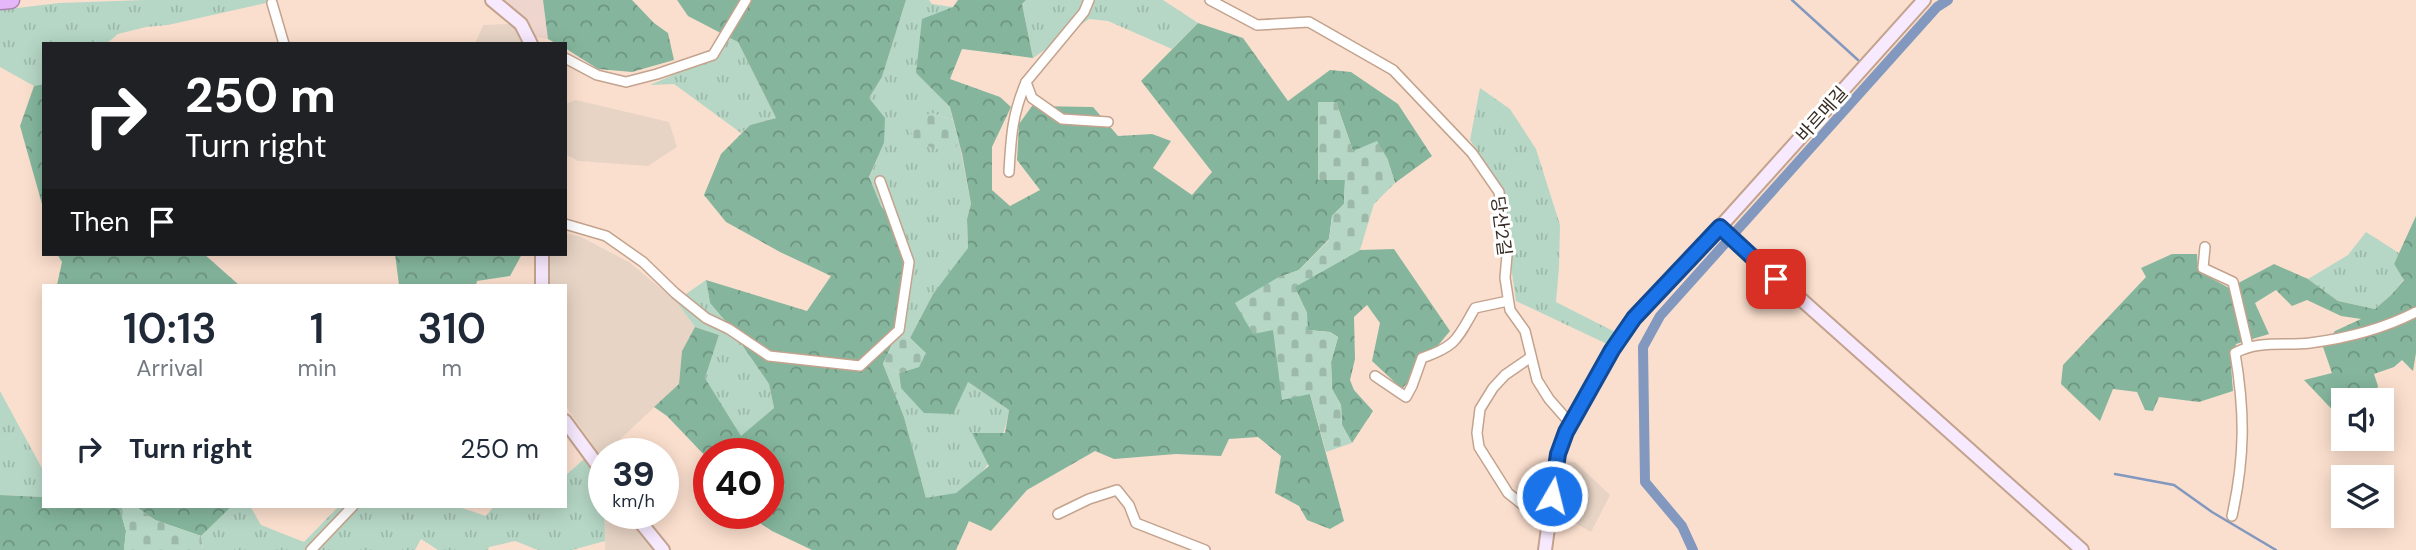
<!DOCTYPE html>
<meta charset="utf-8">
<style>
body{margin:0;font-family:"DM Sans","Noto Sans KR",sans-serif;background:#f6f6f7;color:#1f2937;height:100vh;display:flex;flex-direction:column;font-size:26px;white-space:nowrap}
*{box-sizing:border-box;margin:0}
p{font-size:23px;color:#747a83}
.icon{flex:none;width:38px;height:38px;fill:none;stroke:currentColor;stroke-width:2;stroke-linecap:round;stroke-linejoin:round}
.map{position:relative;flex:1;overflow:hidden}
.drawer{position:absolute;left:42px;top:284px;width:525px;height:224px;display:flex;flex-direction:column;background:#fff;border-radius:0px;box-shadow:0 4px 18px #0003}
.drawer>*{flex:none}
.hud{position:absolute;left:42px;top:42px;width:525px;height:214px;border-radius:0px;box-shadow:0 4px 18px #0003;background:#202124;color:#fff;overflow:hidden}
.controls{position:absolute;left:2331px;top:388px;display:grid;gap:14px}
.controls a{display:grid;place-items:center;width:63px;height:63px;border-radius:0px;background:#fff;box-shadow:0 4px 18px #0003;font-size:35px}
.speed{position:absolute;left:588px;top:438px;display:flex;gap:14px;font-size:35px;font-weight:700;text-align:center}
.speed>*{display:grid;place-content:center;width:91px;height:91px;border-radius:50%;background:#fff;box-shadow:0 4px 18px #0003;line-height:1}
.speed small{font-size:18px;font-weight:400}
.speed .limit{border:10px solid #d22;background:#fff;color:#111}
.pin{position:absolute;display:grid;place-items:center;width:60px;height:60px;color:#fff;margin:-30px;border-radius:14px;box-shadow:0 4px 10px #0006}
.me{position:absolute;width:77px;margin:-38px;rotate:8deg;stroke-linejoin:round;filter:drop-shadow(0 0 5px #0008)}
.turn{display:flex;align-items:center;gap:24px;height:147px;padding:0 28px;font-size:32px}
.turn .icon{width:91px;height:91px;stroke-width:2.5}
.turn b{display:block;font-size:49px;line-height:60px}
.then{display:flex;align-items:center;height:66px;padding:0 28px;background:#0003;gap:14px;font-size:26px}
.eta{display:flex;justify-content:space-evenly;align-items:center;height:119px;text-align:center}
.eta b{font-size:42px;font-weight:600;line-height:49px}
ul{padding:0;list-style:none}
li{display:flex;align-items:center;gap:21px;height:91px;padding:0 28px}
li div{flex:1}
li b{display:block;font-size:26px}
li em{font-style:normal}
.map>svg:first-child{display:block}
.commercial{fill:#eed5cd}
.industrial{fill:#e7d4c5}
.grass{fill:url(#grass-tufts)}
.forest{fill:url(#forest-crowns)}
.cemetery{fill:url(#cemetery-stones)}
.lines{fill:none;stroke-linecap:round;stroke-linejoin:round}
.stream{stroke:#8398bf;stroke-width:2.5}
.canal{stroke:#8398bf;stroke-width:10}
.street-casing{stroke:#c3a38e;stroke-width:12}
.secondary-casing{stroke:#c3a38e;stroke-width:16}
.highway-casing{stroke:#a986af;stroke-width:19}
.street{stroke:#fff;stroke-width:9}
.secondary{stroke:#f7e9fe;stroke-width:12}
.highway{stroke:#e5b6fa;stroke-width:16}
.route-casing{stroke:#114b97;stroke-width:18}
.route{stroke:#1a73e8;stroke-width:12}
.labels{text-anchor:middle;stroke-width:6;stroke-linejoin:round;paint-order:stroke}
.street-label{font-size:18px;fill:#392d24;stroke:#fff}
</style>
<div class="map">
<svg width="2416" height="550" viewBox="0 0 2416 550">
<defs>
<pattern id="grass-tufts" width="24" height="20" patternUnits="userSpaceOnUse" patternTransform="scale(1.75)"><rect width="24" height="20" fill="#b6d7c6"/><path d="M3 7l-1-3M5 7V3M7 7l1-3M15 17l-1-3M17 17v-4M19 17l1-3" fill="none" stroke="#9db9aa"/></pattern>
<pattern id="forest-crowns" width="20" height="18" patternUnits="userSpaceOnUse" patternTransform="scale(1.75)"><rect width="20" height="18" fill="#85b69d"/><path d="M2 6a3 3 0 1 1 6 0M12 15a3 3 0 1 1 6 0" fill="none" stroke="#6e9480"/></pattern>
<pattern id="cemetery-stones" width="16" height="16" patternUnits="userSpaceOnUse" patternTransform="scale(1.75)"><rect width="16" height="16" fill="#b6d7c6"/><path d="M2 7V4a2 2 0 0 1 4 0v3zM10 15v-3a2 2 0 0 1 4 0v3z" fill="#9db9aa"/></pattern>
</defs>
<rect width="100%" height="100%" fill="#fbdfce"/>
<polygon class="commercial" points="497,0 543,0 548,39 536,37"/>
<g class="industrial">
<polygon points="511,24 523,37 524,44 475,44 483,25"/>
<polygon points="576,100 669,122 677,147 648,166 578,161 565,154 565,104"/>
<polygon points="565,233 581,237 629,262 676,301 695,327 682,351 679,384 615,444 621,453 604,453 604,461 565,405 565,285 547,285 546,254 565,254"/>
<polygon points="1565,462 1575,462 1610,495 1591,532 1568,519 1556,519"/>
<polygon points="605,513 624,513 654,550 605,550"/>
</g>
<g class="grass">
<polygon points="144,0 279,0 168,25 146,27 118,34 106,44 44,44 44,84 34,86 0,67 0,10 59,3"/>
<polygon points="906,0 929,0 932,4 953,7 916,73 950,107 953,120 931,113 954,150 959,142 971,204 967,219 968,249 933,294 910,338 896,335 902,232 881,206 869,178 884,143 869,98 882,77"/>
<polygon points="1026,0 1163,0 1198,23 1172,49 1108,21 1089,19 1033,58 1022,4"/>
<polygon points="730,37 738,42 776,118 750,125 741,133 674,84 650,85 719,55"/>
<polygon points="1480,88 1510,109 1536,149 1560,225 1559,267 1556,302 1615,332 1607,344 1516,301 1499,183 1470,140"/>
<polygon points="2366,232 2399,253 2394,264 2404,279 2391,295 2375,309 2338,301 2308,279 2348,255"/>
<polygon points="706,280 710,303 727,323 769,384 774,408 741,437 705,378 719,335 695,327 676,301"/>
<path d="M883,364l16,9 2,15 67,-6 41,28c-6,34 -20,63 -51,82 -8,5 -23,5 -32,6l-22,-81z"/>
<polygon points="0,391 44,472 44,497 0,495"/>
<polygon points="584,459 604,487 605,541 572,550 538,550 515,541 489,547 488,550 438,550 421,539 415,550 203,550 201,536 232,506 250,506 261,525 304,542 339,506 456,506 486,516 494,506 565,506 565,476"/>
</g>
<g class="forest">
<polygon points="543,0 632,0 654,23 668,33 674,60 632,72 598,69 565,48 565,44 557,44 548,39"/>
<polygon points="677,0 906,0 882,77 869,98 885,118 884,143 869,177 881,206 902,232 906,314 883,364 904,417 926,498 956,493 989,466 972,433 1005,433 1009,410 968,382 953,414 924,413 901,388 899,373 918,367 925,353 910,338 933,294 968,248 967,219 971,204 962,154 950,107 916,73 922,19 953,7 958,0 1026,0 1022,4 1033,58 962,49 950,79 1000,97 1011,107 992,147 992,190 1010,206 1040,190 1017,160 1019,124 1032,106 1093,107 1118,136 1152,134 1171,141 1153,168 1192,195 1212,172 1141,81 1198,23 1243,38 1288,101 1330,70 1351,72 1398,104 1432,156 1395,183 1387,158 1353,151 1336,102 1318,102 1318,179 1345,180 1344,204 1332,216 1329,239 1299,270 1277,278 1273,330 1310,394 1344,521 1330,529 1307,520 1299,506 1275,493 1281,456 1258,437 1229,439 1221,456 1176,454 1114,459 1095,451 1027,490 991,531 969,521 956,550 812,550 772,531 745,513 768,513 768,453 709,453 709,460 667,416 654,407 679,384 682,351 695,327 719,335 705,378 741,436 774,408 769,384 727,323 710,303 706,280 807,311 831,276 780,252 726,222 704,195 721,154 750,125 776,118 738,42 688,16"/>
<polygon points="44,84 44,211 20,126 34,86"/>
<polygon points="2416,216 2416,353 2413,371 2402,360 2394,367 2374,374 2378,386 2374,401 2343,401 2343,421 2304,380 2332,373 2323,347 2335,331 2361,319 2341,316 2307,300 2292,306 2276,290 2255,303 2269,334 2236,344 2231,366 2233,391 2199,402 2159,397 2153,411 2145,410 2137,392 2113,389 2100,421 2061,384 2063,365 2146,277 2141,268 2172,254 2197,254 2198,271 2229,288 2274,264 2308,279 2338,301 2375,309 2391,295 2404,280 2394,264"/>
<polygon points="1394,249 1450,331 1402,389 1372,361 1380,323 1367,305 1354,317 1355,359 1350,380 1354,390 1373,411 1352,443 1342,425 1341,405 1332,389 1331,362 1338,337 1330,332 1307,330 1307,313 1294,287 1360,250"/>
<polygon points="57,254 204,254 239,285 57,285 62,262"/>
<polygon points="395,254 522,254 510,276 477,281 476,285 399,285"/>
<polygon points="0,495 44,497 44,506 119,506 126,531 124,550 0,550"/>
<polygon points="135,506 232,506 201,536 155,520"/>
</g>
<g class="cemetery">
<polygon points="1318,102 1336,102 1353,151 1377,141 1387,158 1395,183 1374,204 1360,250 1295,287 1307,313 1308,330 1330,332 1338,337 1331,362 1332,389 1341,405 1342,425 1352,443 1326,452 1310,394 1282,400 1273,330 1253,334 1235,303 1277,278 1299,270 1329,240 1332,216 1344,204 1345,180 1318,180"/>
<polygon points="931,113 953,120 959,142 954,150 935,149 912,139 910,122"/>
<polygon points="896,335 910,338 926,353 919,367 899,373 883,364"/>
<polygon points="119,506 135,506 155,520 201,536 203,550 124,550 126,531"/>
</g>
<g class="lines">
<g class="stream">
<polyline points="1792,0 1858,60"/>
<polyline points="2115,474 2174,485 2212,512 2276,550"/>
</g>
<polyline class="canal" points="1693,550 1682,526 1645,482 1643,347 1660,316 1937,7 1948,0"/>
<g class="street-casing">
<g id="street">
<polyline points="1089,0 1084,12 1026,82 1032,98 1062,119 1108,122"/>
<polyline points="1210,0 1257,25 1309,22 1393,70 1472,153 1499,192 1507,255 1505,278 1510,310 1525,331 1537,380 1549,399 1570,423"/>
<polyline points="272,3 284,44"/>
<polyline points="565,58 597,75 626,82 657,74 713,55 746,0"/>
<path d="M1009,172c2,-35 3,-57 17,-90"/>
<polyline points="565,224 606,236 643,262 675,293 706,318 729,329 769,356 860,366 899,330 909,262 880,181"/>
<polyline points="2205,247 2203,268 2233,282 2248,346"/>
<polyline points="1531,357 1505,375 1493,388 1480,409 1477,433 1479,447 1508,493 1548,525"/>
<path d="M1375,376l31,21 6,-11 10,-28c35,-12 35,-19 53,-50l33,-7"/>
<polyline points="1058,514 1089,499 1117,490 1129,505 1136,523 1205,550"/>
<path d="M2232,516c13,-59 13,-104 3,-163 23,-13 50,-7 75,-10 38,-5 73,-14 106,-31"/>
<polyline points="311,550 353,506"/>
</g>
</g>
<g class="secondary-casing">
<g id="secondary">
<polyline points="492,0 521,24 531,44"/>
<polyline points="1720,227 2082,550"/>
<polyline points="542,285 542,254"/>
<polyline points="565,421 604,474"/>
<polyline points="633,513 663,550"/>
<polyline points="1545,550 1558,454 1566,432 1612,350 1634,319 1720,227 1924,0"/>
</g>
</g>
<g class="highway-casing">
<polyline id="highway" points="0,1 11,0"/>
</g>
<use href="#street" class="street"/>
<use href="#secondary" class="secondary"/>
<use href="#highway" class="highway"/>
</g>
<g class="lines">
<g class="route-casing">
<polyline id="route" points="1552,496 1558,454 1566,432 1612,350 1634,318 1720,227 1776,279"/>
</g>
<use href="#route" class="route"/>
</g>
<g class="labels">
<g class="street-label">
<text transform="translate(1822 114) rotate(-48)" y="6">바르메길</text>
<text transform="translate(1501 226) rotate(83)" y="6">당산2길</text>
</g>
</g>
</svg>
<div class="controls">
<a><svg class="icon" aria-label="sound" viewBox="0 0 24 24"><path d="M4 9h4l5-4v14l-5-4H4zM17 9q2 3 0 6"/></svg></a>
<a><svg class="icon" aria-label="layers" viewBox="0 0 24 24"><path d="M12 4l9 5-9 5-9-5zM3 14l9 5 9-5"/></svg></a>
</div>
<div class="speed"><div>39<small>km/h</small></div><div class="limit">40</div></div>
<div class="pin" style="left:1776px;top:279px;background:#d93025"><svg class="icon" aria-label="arrive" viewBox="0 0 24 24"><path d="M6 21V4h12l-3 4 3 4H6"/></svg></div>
<svg class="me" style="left:1552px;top:496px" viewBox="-20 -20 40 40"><circle r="17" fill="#1a73e8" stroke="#fff" stroke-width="3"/><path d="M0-11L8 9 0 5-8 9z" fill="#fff"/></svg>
<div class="hud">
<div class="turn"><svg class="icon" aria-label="right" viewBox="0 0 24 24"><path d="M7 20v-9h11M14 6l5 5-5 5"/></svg><div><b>250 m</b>Turn right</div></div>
<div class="then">Then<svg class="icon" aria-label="arrive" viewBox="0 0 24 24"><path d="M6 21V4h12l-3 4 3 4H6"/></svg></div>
</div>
<section class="drawer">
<div class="eta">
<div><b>10:13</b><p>Arrival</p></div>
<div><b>1</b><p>min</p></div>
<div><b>310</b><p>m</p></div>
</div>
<ul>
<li><svg class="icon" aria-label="right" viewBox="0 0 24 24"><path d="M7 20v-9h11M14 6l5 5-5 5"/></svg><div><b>Turn right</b></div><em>250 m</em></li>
</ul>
</section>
</div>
